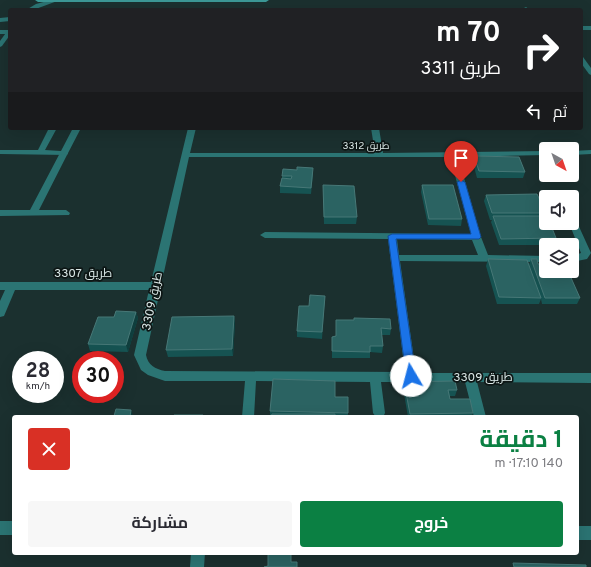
<!DOCTYPE html>
<html lang="ar">
<meta charset="utf-8">
<style>
body{margin:0;font-family:Overpass,Cairo,sans-serif;background:#f7f7f7;color:#2b2b33;direction:rtl;height:100vh;display:flex;flex-direction:column;font-size:15px;white-space:nowrap}
*{box-sizing:border-box;margin:0}
p{font-size:13px;color:#7c7c81}
.icon{flex:none;width:22px;height:22px;fill:none;stroke:currentColor;stroke-width:2;stroke-linecap:round;stroke-linejoin:round}
.map{position:relative;flex:1;overflow:hidden;direction:ltr}
.side{position:absolute;left:12px;top:415px;width:567px;height:140px;display:flex;flex-direction:column;background:#fff;border-radius:4px;box-shadow:0 4px 16px #0002;direction:rtl}
.side>*{flex:none}
.guide{position:absolute;left:8px;top:8px;width:575px;height:122px;border-radius:4px;box-shadow:0 4px 16px #0002;direction:rtl;background:#202124;color:#fff;overflow:hidden}
.needle{width:26px;rotate:140deg}
.tools{position:absolute;left:539px;top:142px;display:grid;gap:8px}
.tools a{display:grid;place-items:center;width:40px;height:40px;border-radius:4px;background:#fff;box-shadow:0 4px 16px #0002;font-size:20px}
.speed{position:absolute;left:12px;top:351px;display:flex;gap:8px;font-size:20px;font-weight:700;text-align:center}
.speed>*{display:grid;place-content:center;width:52px;height:52px;border-radius:50%;background:#fff;box-shadow:0 4px 16px #0002;line-height:1}
.speed small{font-size:10px;font-weight:400}
.speed .limit{border:6px solid #d22;background:#fff;color:#111}
.pin{position:absolute;display:grid;place-items:center;width:34px;height:34px;color:#fff;margin:-41px -17px;border-radius:50% 50% 50% 0;rotate:-45deg;box-shadow:0 0 4px #0007}
.pin .icon{rotate:45deg}
.me{position:absolute;width:44px;margin:-22px;rotate:352deg;stroke-linejoin:round;filter:drop-shadow(0 0 3px #0008)}
.turn{display:flex;align-items:center;gap:14px;height:84px;padding:0 16px;font-size:18px}
.turn .icon{width:52px;height:52px;stroke-width:2.5}
.turn b{display:block;font-size:28px;line-height:34px}
.then{display:flex;align-items:center;height:38px;padding:0 16px;background:#0003;gap:8px;font-size:15px}
.round{display:grid;place-items:center;flex:none;width:42px;height:42px;border-radius:4px;background:#f7f7f7}
.headline{display:flex;align-items:center;justify-content:space-between;height:68px;padding:0 16px}
h1{font-size:24px;font-weight:700;line-height:30px;color:#0b8043}
.action{display:flex;gap:8px;margin-top:auto;padding:8px 16px}
.action a{flex:1;height:46px;border-radius:4px;background:#0b8043;color:#fff;font-size:16px;font-weight:700;line-height:46px;text-align:center}
.action a+a{background:#f7f7f7;color:#2b2b33}
.map>svg:first-child{display:block}
.lines{fill:none;stroke-linecap:round;stroke-linejoin:round}
.service{fill:#2b7473;fill-rule:evenodd}
.minor{fill:#2b7473;fill-rule:evenodd}
.secondary{fill:#3c9997;fill-rule:evenodd}
.wall{fill:#165352}
.shaded-wall{fill:#0f3e3d}
.building{fill:#2b6362;stroke:#477877}
.route{fill:#1a73e8;stroke:#114b97}
.labels{text-anchor:middle;stroke-width:3.5;stroke-linejoin:round;paint-order:stroke}
.far-street-label{font-size:10px;fill:#dbe8e7;stroke:#0d1615}
.street-label{font-size:12px;fill:#dbe8e7;stroke:#0d1615}
</style>
<div class="map">
<svg width="591" height="567" viewBox="0 0 591 567">
<rect width="100%" height="100%" fill="#1b302f"/>
<g class="lines">
<g class="service">
<polygon points="51,0 60,0 33,10 26,10 36,4"/>
<polygon points="10,17 10,21 0,22 0,18"/>
<rect x="0" y="30" width="10" height="4"/>
<polygon points="61,151 67,151 68,153 39,210 66,210 70,213 69,215 0,216 0,210 30,210"/>
</g>
<g class="minor">
<polygon points="526,7 530,10 524,10 524,8"/>
<rect x="581" y="26" width="10" height="4"/>
<polygon points="10,29 10,35 2,46 0,47 0,41 8,30"/>
<polygon points="581,56 583,57 591,68 591,75 589,74 581,63"/>
<polygon points="49,128 57,128 45,150 61,151 73,128 81,128 67,155 0,154 0,150 38,150"/>
<path d="M188,128h8l-6,25h185l-4,-25h8l4,25 163,-2v4l-88,2 23,80 7,18 58,1v6l-146,-1 16,112h175v10l-114,-1 9,35h-12l-9,-35h-84l4,31 -2,4h-7l-3,-4 -3,-31 -114,-1 -2,36h-12l3,-36h-80l-17,-6 -7,-5 -7,-15 15,-65h-134l-11,26 -4,1v-16l5,-11h-5v-8h151zM189,157h261l21,77 -206,-2 -5,3 5,3 123,1 17,133 -240,-1c-10,-2 -17,-6 -19,-16zM397,239l75,1 6,15h-79z"/>
<polygon points="591,150 591,154 572,155 572,151"/>
<polygon points="572,217 576,220 591,253 587,259 572,262 572,256 581,253 569,223 572,223"/>
<rect x="0" y="521" width="14" height="14"/>
<rect x="577" y="526" width="14" height="14"/>
<polygon points="191,553 205,553 204,567 190,567"/>
</g>
<polygon class="secondary" points="35,0 269,0 266,2 38,2"/>
</g>
<g class="wall">
<polygon points="474,156 525,172 523,178 477,178 473,163"/>
<polygon points="297,170 313,174 311,194 280,193 280,186 282,178 282,176"/>
<polygon points="323,185 357,217 356,224 324,224"/>
<polygon points="422,185 462,219 461,226 428,225 421,192"/>
<polygon points="486,195 546,213 545,216 556,238 554,245 499,245 491,222 492,220 490,220 484,201"/>
<polygon points="488,259 529,265 531,259 538,264 580,298 577,304 542,304 541,299 539,304 497,304 486,266"/>
<polygon points="325,296 322,339 297,337 297,331 309,306"/>
<polygon points="136,312 138,318 128,352 90,351 88,344 114,317"/>
<polygon points="234,316 235,323 233,356 168,357 166,350"/>
<polygon points="336,320 391,329 390,335 382,335 383,346 382,353 370,352 370,358 332,358 332,337 336,336"/>
<polygon points="404,382 457,390 455,396 449,396 450,399 473,413 472,416 476,417 408,417 403,388"/>
<polygon points="335,397 348,413 348,417 270,417 270,411"/>
</g>
<g class="shaded-wall">
<polygon points="136,312 138,318 128,352 126,345"/>
<polygon points="234,316 235,323 233,356 232,349"/>
<polygon points="131,410 133,416 133,417 130,417"/>
</g>
<g class="building">
<polygon points="474,156 519,157 525,172 479,171"/>
<polygon points="297,167 313,168 311,188 280,186 282,178 291,179 292,176 282,176 283,169 297,170"/>
<polygon points="323,185 354,186 357,217 324,217"/>
<polygon points="422,185 453,185 462,219 429,219"/>
<polygon points="537,194 546,213 492,213 486,195"/>
<polygon points="493,216 546,216 546,223 550,223 556,238 501,239"/>
<polygon points="488,259 527,260 541,298 499,297"/>
<polygon points="531,259 537,259 538,264 546,264 546,271 568,271 580,298 545,298"/>
<polygon points="310,295 325,296 322,332 297,331 299,306 309,306"/>
<polygon points="116,311 136,312 126,345 88,344 98,317 114,317"/>
<polygon points="234,316 232,349 166,350 172,317"/>
<polygon points="354,318 390,319 391,329 381,328 383,346 370,346 370,352 332,351 332,337 336,336 336,320 354,320"/>
<polygon points="273,379 335,381 335,397 348,397 348,413 270,411"/>
<polygon points="455,381 457,390 448,390 450,399 470,399 473,413 410,414 404,382"/>
<polygon points="116,409 131,410 130,417 91,417 91,416 114,416"/>
<polygon points="272,414 335,414 335,417 271,417"/>
<polygon points="174,415 203,415 203,417 173,417"/>
<polygon points="475,416 476,417 423,417"/>
<polygon points="268,553 291,553 291,562 297,562 297,567 264,567 268,566"/>
<polygon points="513,563 586,565 586,567 514,567"/>
</g>
<polygon class="route" points="461,180 465,182 481,237 479,239 396,239 416,376 415,379 411,380 408,379 406,376 388,236 392,234 471,234 457,182"/>
<g class="labels">
<g class="far-street-label">
<text x="366" y="149">طريق 3312</text>
</g>
<g class="street-label">
<text x="83" y="277">طريق 3307</text>
<text transform="translate(152 301) rotate(-78)" y="4">طريق 3309</text>
<text x="483" y="381">طريق 3309</text>
</g>
</g>
</svg>
<div class="tools">
<a><svg class="needle" viewBox="-14 -14 28 28"><path d="M0-13l5 13h-10z" fill="#e53935"/><path d="M0 13l5-13h-10z" fill="#7c7c81"/></svg></a>
<a><svg class="icon" aria-label="sound" viewBox="0 0 24 24"><path d="M4 9h4l5-4v14l-5-4H4zM17 9q2 3 0 6"/></svg></a>
<a><svg class="icon" aria-label="layers" viewBox="0 0 24 24"><path d="M12 4l9 5-9 5-9-5zM3 14l9 5 9-5"/></svg></a>
</div>
<div class="speed"><div>28<small>km/h</small></div><div class="limit">30</div></div>
<div class="pin" style="left:461px;top:182px;background:#d93025"><svg class="icon" aria-label="arrive" viewBox="0 0 24 24"><path d="M6 21V4h12l-3 4 3 4H6"/></svg></div>
<svg class="me" style="left:411px;top:376px" viewBox="-20 -20 40 40"><circle r="19" fill="#fff"/><path d="M0-13L10 11 0 6-10 11z" fill="#1a73e8"/></svg>
<div class="guide">
<div class="turn"><svg class="icon" aria-label="right" viewBox="0 0 24 24"><path d="M7 20v-9h11M14 6l5 5-5 5"/></svg><div><b>70 m</b>طريق 3311</div></div>
<div class="then">ثم<svg class="icon" aria-label="left" viewBox="0 0 24 24"><path d="M17 20v-9H6M10 6l-5 5 5 5"/></svg></div>
</div>
<section class="side">
<div class="headline"><div><h1>1 دقيقة</h1><p>140 m · 17:10</p></div><a class="round" style="background:#d93025;color:#fff"><svg class="icon" aria-label="close" viewBox="0 0 24 24"><path d="M6 6l12 12M18 6L6 18"/></svg></a></div>
<div class="action"><a>خروج</a><a>مشاركة</a></div>
</section>
</div>
